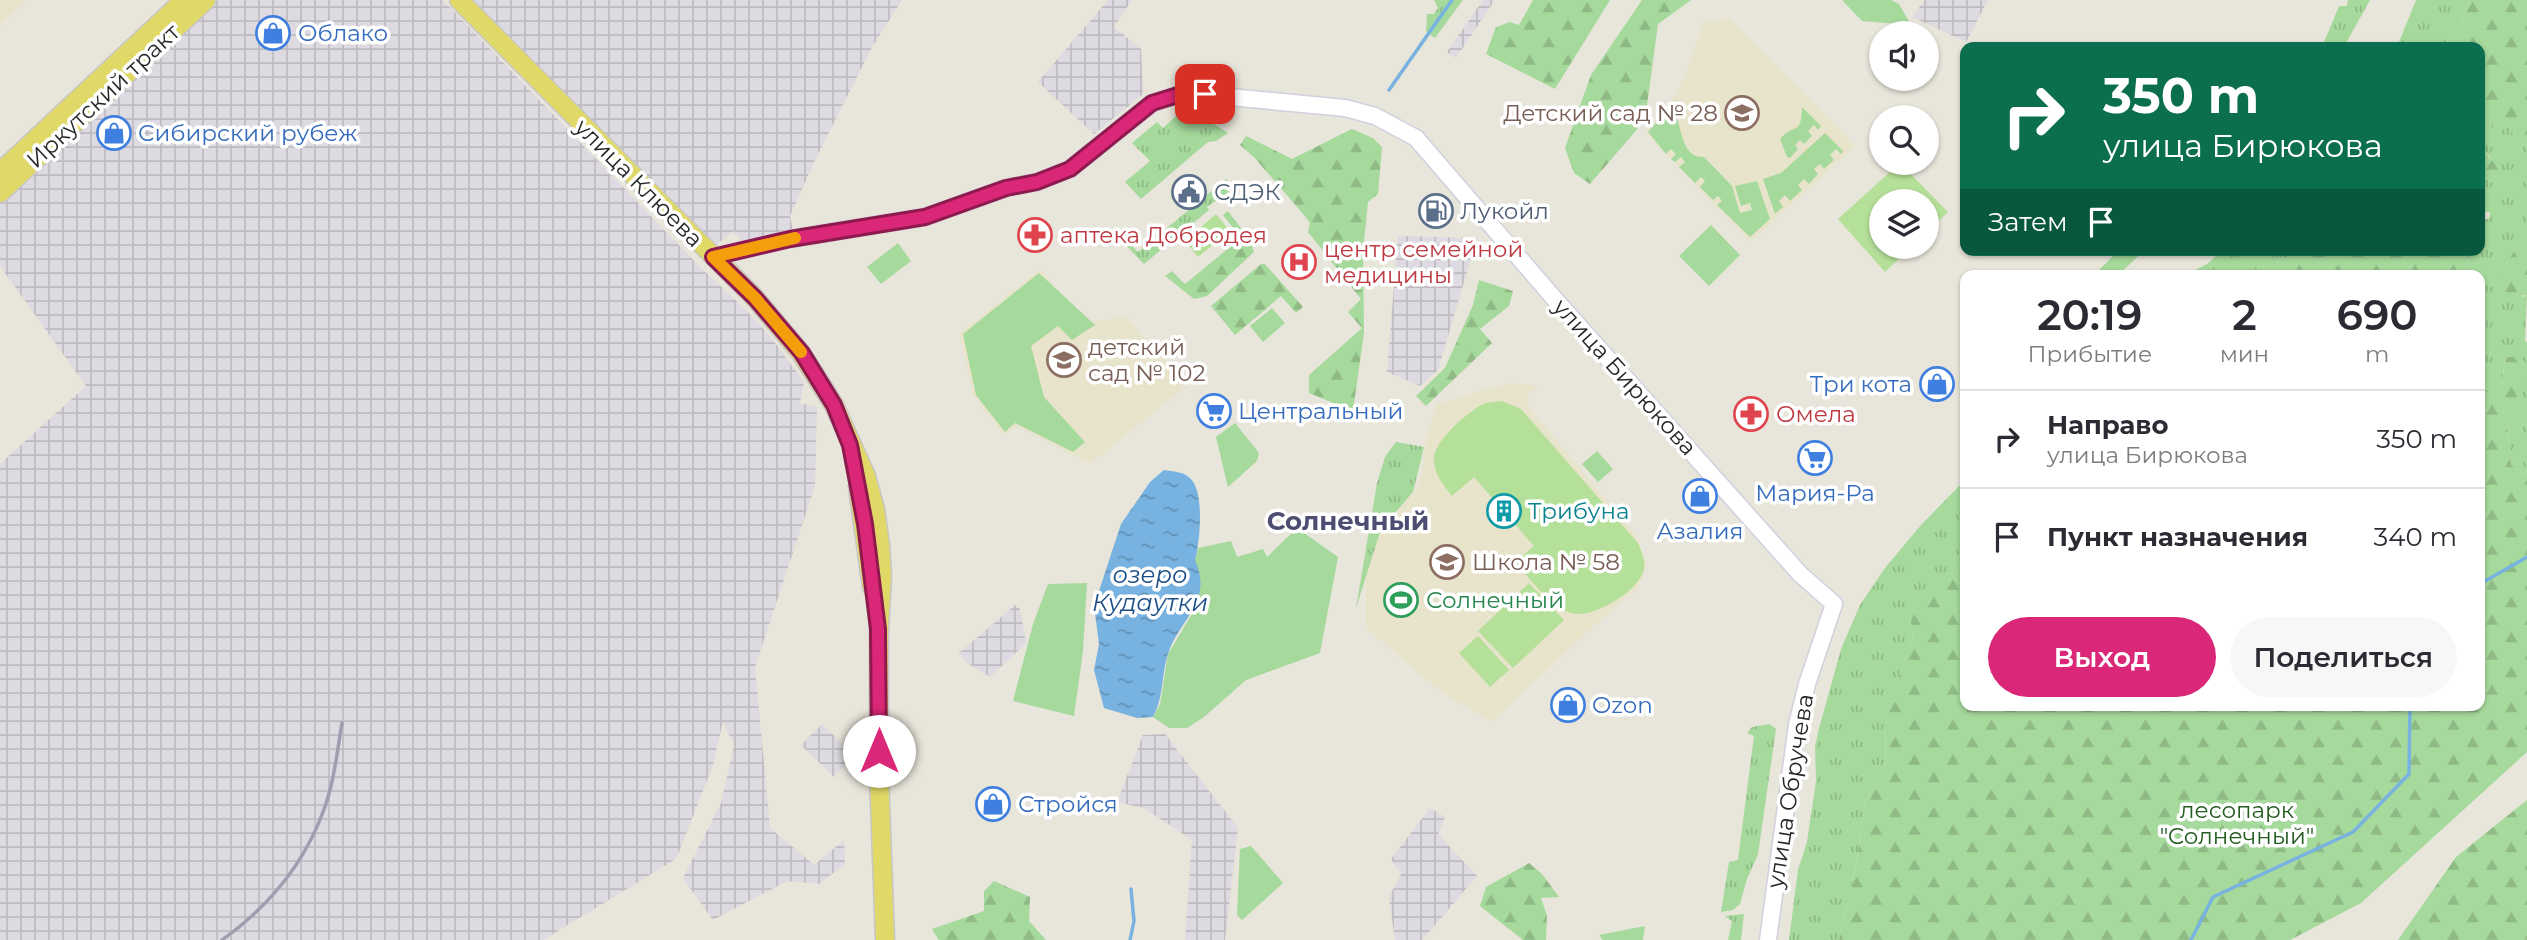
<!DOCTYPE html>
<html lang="ru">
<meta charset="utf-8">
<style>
body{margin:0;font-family:Montserrat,sans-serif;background:#f7f7f7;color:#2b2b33;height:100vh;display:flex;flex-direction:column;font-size:26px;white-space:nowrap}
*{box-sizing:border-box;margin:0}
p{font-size:23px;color:#7c7c81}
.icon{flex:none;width:38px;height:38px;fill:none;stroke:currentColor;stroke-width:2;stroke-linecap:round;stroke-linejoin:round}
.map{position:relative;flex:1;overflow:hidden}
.details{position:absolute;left:1960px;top:270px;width:525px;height:441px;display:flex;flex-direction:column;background:#fff;border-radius:14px;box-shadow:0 2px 5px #0004}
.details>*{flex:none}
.top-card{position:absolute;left:1960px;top:42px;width:525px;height:214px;border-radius:14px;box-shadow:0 2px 5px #0004;background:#0b6e4f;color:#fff;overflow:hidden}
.buttons{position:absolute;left:1869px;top:21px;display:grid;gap:14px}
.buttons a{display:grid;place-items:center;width:70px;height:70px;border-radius:50%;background:#fff;box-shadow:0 2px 5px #0004;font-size:35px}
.pin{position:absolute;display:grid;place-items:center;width:60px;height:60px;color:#fff;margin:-30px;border-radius:14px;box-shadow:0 4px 10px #0006}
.me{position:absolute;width:77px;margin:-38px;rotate:0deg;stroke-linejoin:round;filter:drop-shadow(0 0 5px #0008)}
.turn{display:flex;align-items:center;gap:24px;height:147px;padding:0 28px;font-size:32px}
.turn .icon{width:91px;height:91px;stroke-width:2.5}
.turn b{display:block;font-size:49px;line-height:60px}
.then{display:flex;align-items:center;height:66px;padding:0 28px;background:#0003;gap:14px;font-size:26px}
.eta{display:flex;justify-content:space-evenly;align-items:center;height:119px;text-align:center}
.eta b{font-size:42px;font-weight:600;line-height:49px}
.action{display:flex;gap:14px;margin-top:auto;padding:14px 28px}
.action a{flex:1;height:80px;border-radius:42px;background:#db2777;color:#fff;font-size:28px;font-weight:600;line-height:80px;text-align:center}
.action a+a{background:#f7f7f7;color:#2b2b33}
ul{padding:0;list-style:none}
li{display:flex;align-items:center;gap:21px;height:98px;padding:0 28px;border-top:2px solid #e1e1e2}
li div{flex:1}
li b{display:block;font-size:26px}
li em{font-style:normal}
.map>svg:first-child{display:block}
.industrial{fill:url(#industrial-grid)}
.education{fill:#e8e4cb}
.grass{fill:url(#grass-tufts)}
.forest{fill:url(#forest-firs)}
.park{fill:#a6d99c}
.pitch{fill:#b5e099}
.water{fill:url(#water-ripples)}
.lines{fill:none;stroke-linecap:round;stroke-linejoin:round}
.stream{stroke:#78b2e0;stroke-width:3.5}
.secondary-casing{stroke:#d0d0df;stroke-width:19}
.primary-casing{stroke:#c7c7c7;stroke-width:21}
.secondary{stroke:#fff;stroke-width:16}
.primary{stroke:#e0d968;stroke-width:18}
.rail{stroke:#9e9eb0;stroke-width:3.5}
.route-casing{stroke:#8e194d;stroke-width:18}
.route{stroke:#db2777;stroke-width:12}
.slow{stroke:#f59e0b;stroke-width:12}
.labels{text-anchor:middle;stroke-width:7;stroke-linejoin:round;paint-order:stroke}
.shop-label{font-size:23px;fill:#366cbe;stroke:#fff;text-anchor:start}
.street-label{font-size:23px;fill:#272727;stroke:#fff}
.education-label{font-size:23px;fill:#785e54;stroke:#fff;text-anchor:start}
.service-label{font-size:23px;fill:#4e5e75;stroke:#fff;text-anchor:start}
.health-label{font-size:23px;fill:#be3a42;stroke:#fff;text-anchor:start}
.culture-label{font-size:23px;fill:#0d838f;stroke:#fff;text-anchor:start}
.leisure-label{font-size:23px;fill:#27864d;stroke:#fff;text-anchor:start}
.park-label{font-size:23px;fill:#235b21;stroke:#fff}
.water-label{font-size:24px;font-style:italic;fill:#1c4f87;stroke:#fff}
.quarter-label{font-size:26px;font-weight:bold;fill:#4d4d72;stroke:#fff}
</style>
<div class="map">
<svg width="2527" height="940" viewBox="0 0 2527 940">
<defs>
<pattern id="industrial-grid" width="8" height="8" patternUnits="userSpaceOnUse" patternTransform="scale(1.75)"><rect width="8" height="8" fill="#dddae1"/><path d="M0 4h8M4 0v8" fill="none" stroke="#bebbc1"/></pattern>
<pattern id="grass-tufts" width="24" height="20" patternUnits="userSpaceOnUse" patternTransform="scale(1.75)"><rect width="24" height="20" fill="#a6d99c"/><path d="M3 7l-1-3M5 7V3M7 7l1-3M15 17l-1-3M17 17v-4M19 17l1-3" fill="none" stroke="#8fba86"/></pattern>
<pattern id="forest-firs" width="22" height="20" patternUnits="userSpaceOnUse" patternTransform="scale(1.75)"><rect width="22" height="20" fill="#a6d99c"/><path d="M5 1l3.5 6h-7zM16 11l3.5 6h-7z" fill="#8fba86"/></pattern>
<pattern id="water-ripples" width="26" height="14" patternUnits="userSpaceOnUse" patternTransform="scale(1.75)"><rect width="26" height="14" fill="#78b2e0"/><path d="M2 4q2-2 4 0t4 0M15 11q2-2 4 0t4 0" fill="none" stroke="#6291b6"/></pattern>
</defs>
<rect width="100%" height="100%" fill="#e8e5da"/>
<g class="industrial">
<polygon points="217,0 443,0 699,266 744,308 770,336 804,382 800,403 817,407 815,486 755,667 770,828 814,865 844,840 845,864 819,884 787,881 713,920 683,878 721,803 734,745 723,722 712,768 676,859 543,940 0,940 0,464 86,386 0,266 0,202 133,75"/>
<polygon points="474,0 902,0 871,49 815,160 790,216 793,231 748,243 740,239 734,231 716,245 709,240"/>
<polygon points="1108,0 1132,0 1114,27 1141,49 1143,94 1094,134 1038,82"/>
<polygon points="1483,0 1495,0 1456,58 1447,52"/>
<polygon points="1925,0 1988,0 1966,42 1912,17"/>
<polygon points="1398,236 1477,238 1438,370 1420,386 1387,372"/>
<polygon points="1015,605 1020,609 1026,643 990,677 966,662 959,653"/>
<polygon points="822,724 854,755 834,777 801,745"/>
<polygon points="1165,734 1238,828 1225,940 1185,940 1192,840 1144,808 1117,802 1143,735"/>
<polygon points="1430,808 1445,817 1438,834 1477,876 1422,940 1395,940 1389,897 1401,874 1391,859"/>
</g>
<g class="education">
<polygon points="0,0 27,0 0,25"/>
<polygon points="1729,18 1855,146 1750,242 1645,132 1678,93 1704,23"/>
<polygon points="1040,269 1083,321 1105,320 1126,316 1186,386 1090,464 1017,426 1004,435 973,395 960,333"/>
<polygon points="1509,383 1538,386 1526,397 1527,405 1637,537 1646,567 1638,588 1610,611 1491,722 1438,689 1366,628 1366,572 1378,530 1414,492 1422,475 1426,439 1437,404"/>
</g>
<g class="grass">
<polygon points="1434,0 1463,0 1435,38 1426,32 1427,14 1434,14 1438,8"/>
<polygon points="2348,0 2370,0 2344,47 2322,47 2339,6 2347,6"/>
<polygon points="2416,0 2469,0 2457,35 2448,47 2397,47"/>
<polygon points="1191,102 1196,104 1206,119 1228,133 1216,141 1208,142 1141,199 1125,182 1150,161 1132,143 1157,122 1163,128"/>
<polygon points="2480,119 2493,128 2505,121 2517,138 2527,140 2527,243 2522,240 2506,264 2492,280 2523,297 2527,295 2525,341 2527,342 2527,469 2525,475 2511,465 2507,427 2521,402 2505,357 2502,386 2480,396 2480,275 2464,275 2470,250 2480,250 2480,222 2489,218 2490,212 2480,211 2480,175 2493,182 2490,157 2480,147"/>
<polygon points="1226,179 1234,188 1207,207 1209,210 1144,264 1121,240 1124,237 1138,252"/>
<polygon points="2119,250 2145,250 2118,275 2094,275"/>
<polygon points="2223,250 2291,250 2262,275 2186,275 2207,264"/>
<polygon points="1396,442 1424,447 1413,492 1381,529 1356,608 1377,483 1385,457"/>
<polygon points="1965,480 1965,590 1950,572 1910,615 1913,637 1892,694 1886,725 1885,772 1865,802 1855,872 1839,940 1789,940 1798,870 1807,842 1816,781 1815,748 1818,732 1841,649 1860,605 1885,568 1921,525"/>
<polygon points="1769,724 1776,729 1758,854 1747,879 1740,904 1733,910 1721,912 1729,862 1738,860 1754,736 1747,733 1752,727"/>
<polygon points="1744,914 1741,940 1728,940 1732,921 1725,916"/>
</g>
<g class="forest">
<polygon points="1533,0 1610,0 1555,89 1486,54 1496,27 1510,22 1519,25"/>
<polygon points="1642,0 1691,0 1658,24 1645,120 1590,184 1574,173 1565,148 1591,75"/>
<polygon points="2469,0 2527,0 2527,140 2517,138 2505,121 2493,128 2480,119 2480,47 2448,47 2457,35"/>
<polygon points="1352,129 1373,138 1382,147 1378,194 1368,202 1363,251 1364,333 1353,411 1309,393 1309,375 1362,328 1348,312 1361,299 1308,232 1310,223 1304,215 1254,157 1240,145 1246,136 1292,159"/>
<polygon points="2480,147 2503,173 2493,182 2480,175"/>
<polygon points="1228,211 1250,240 1254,252 1207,296 1194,299 1165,276 1172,271 1185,284 1241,238 1223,215"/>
<polygon points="2522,239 2527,243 2527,295 2503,299 2492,280 2506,264"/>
<polygon points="2291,250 2470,250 2464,275 2262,275"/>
<polygon points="1261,264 1265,264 1303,307 1296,313 1281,296 1235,335 1211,306"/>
<polygon points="1479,280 1513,291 1509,306 1480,329 1492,343 1426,406 1416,396 1445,368 1473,305"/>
<polygon points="2505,357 2518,357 2524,368 2525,380 2521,402 2507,427 2511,465 2525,475 2527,469 2527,752 2361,903 2290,940 1839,940 1855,872 1865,802 1885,772 1886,725 1892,694 1913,637 1910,615 1930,579 1950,572 1965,590 1965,705 2480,705 2480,396 2502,386"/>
<polygon points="2527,800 2527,940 2398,940 2456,857"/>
<polygon points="1529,863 1542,874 1559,897 1541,898 1547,916 1546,940 1523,940 1480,906 1486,887"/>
<polygon points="994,881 1030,897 1029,921 1046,940 939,940 932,929 984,911 984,891"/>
</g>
<g class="park">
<polygon points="1842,0 1891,0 1899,4 1911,25 1862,21"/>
<path d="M1802,107l19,19 -3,4 -4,-5 -6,6 4,5 -8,8 -4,-4 -5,5 3,4 -8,9 -3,-1 -7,-18c15,-17 21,-2 22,-32z"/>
<path d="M1666,112l11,6c5,16 7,40 27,39l28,29 8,27 12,-3 -2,-7 -9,3 -6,-20 22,-5 13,38 -20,18 -33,-32 5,-4 -4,-5 -5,4 -13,-13 5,-6 -4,-4 -6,6 -16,-16 6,-5 -4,-5 -6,5 -4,-3 5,-5 -5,-5 -5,5 -18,-22z"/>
<polygon points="1825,133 1843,151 1841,154 1836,149 1830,155 1834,160 1824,169 1820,164 1814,169 1818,174 1809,184 1804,179 1798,185 1802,190 1790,201 1785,195 1779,201 1783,207 1775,214 1763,179 1781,173"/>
<polygon points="1711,225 1740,255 1709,286 1679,256"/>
<polygon points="898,243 911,261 881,284 867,267"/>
<polygon points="1039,273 1095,325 1072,340 1058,326 1031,346 1044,397 1085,442 1073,452 1015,423 1005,432 976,395 963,334"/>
<polygon points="1272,308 1285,323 1263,342 1250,326"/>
<polygon points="1235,423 1259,453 1257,461 1228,487 1216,437"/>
<polygon points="1597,451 1613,469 1598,482 1582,464"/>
<polygon points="1297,528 1338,557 1320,653 1246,680 1204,717 1187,728 1169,728 1153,717 1160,704 1168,654 1196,607 1195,560 1198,548 1231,541 1237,557 1263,549 1267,557"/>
<polygon points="1087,583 1083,651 1074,716 1013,701 1033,624 1048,584"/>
<polygon points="1251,846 1283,883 1242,920 1237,915 1240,849"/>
<polygon points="1645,926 1643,940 1603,940 1599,935"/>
</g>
<g class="pitch">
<polygon points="1900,163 1948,212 1927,232 1927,201 1881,201 1881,247 1911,247 1885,272 1838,219"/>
<polygon points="1216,214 1230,231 1198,257 1185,241"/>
<path d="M1502,401l19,8 117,134c3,7 8,18 6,26 -4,22 -53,51 -73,44 -20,-5 -42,-36 -56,-51l19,-16 -60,-69 -22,19c-8,-10 -17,-21 -18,-34 -3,-19 31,-47 47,-57 5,-3 14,-3 21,-4z"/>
<polygon points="1529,583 1564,620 1513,668 1478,631"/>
<polygon points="1478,636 1509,670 1490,687 1459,653"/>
</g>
<path class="water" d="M1164,470c10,2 18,1 26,8 15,13 10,64 5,82 19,42 -16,59 -27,94 -7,22 -4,43 -15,63l-16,1 -33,-10 -10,-38 5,-26 -5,-38 27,-82 29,-42z"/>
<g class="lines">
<g class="stream">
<polyline points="1389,90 1452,0"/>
<polyline points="2480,584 2527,557"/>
<polyline points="1130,940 1134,921 1131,889"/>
<polyline points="2191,940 2213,897 2353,832 2409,774 2410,705"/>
</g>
<g class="secondary-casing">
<polyline id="secondary" points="713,257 790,239 925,217 1006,188 1037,182 1070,169 1152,103 1181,94 1198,94 1345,108 1375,116 1416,138 1552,296 1800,574 1834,604 1807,684 1797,725 1768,940"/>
</g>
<g class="primary-casing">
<g id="primary">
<polyline points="459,0 755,298 801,353 834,405 866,476 875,509 880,544 882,576 879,629 879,774 885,940"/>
<polyline points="0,172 184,0"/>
<polyline points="0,193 206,0"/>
<polyline points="858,487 872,587"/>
</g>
</g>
<use href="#secondary" class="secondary"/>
<use href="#primary" class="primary"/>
<path class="rail" d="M222,940c46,-33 81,-74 101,-128 11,-28 14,-60 19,-89"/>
</g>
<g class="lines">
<g class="route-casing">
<polyline id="route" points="879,751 878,629 865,524 850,445 834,405 802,353 755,298 713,257 790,239 925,217 1006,188 1037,182 1070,169 1152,103 1181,94 1205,94"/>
</g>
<use href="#route" class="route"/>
<polyline class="slow" points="795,238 713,257 755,298 801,352"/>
</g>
<defs>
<g id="shop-ring" transform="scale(1.75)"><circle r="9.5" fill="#fff" stroke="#3f7fe0" stroke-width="1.5"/><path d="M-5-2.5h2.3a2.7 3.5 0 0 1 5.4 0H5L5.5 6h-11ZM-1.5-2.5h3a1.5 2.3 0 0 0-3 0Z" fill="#3f7fe0"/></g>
<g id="school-ring" transform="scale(1.75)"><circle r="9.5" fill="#fff" stroke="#8d6e63" stroke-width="1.5"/><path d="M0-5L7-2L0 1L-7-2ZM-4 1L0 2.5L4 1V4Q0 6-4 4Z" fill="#8d6e63"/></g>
<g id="civic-ring" transform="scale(1.75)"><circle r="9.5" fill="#fff" stroke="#5c6f8a" stroke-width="1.5"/><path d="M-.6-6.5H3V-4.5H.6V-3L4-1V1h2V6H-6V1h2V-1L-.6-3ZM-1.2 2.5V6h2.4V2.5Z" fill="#5c6f8a"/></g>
<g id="fuel-ring" transform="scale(1.75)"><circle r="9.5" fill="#fff" stroke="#5c6f8a" stroke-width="1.5"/><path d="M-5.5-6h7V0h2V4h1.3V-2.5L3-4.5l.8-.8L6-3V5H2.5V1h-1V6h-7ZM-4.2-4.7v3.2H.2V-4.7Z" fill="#5c6f8a"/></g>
<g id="pharmacy-ring" transform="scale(1.75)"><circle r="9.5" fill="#fff" stroke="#e0444e" stroke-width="1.5"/><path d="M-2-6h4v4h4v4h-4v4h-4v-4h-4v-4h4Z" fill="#e0444e"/></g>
<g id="hospital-ring" transform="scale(1.75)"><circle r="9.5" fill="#fff" stroke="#e0444e" stroke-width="1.5"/><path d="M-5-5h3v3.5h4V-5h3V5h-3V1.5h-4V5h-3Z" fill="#e0444e"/></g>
<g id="supermarket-ring" transform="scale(1.75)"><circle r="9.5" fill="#fff" stroke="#3f7fe0" stroke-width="1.5"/><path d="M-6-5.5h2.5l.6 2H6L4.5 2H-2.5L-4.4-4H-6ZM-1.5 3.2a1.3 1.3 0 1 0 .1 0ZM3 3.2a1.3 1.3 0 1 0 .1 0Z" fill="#3f7fe0"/></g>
<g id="building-ring" transform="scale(1.75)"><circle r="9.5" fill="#fff" stroke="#0f9aa8" stroke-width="1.5"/><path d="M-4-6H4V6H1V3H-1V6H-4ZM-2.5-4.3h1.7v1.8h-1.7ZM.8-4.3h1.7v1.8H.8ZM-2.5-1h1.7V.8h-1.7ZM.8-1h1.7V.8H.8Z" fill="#0f9aa8"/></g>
<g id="stadium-ring" transform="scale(1.75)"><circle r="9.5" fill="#fff" stroke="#2e9e5b" stroke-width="1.5"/><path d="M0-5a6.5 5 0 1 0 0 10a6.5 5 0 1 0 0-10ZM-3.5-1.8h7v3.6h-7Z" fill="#2e9e5b"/></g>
</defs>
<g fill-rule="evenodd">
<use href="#shop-ring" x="273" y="33"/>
<use href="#school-ring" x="1742" y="113"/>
<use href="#shop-ring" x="114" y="133"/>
<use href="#civic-ring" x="1189" y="192"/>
<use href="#fuel-ring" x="1436" y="211"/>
<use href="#pharmacy-ring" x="1035" y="235"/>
<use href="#hospital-ring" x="1299" y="262"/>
<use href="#school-ring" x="1064" y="360"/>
<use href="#shop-ring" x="1937" y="384"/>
<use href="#supermarket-ring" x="1214" y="411"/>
<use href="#pharmacy-ring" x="1751" y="414"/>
<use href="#supermarket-ring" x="1815" y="458"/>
<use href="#shop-ring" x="1700" y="496"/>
<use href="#building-ring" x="1504" y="511"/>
<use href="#school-ring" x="1447" y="562"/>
<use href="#stadium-ring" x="1401" y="600"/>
<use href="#shop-ring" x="1568" y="705"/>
<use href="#shop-ring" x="993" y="804"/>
</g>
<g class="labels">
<g class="shop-label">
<text x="298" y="41">Облако</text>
<text x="138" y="141">Сибирский рубеж</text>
<text x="1912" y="392" text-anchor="end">Три кота</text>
<text x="1238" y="419">Центральный</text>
<text x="1815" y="501" text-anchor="middle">Мария-Ра</text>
<text x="1700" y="539" text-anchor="middle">Азалия</text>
<text x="1592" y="713">Ozon</text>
<text x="1018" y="812">Стройся</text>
</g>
<g class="street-label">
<text transform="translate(103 96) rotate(-43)" y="8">Иркутский тракт</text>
<text transform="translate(639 183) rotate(45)" y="8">улица Клюева</text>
<text transform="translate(1625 377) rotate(48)" y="8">улица Бирюкова</text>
<text transform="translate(1790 791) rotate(-81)" y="8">улица Обручева</text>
</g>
<g class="education-label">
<text x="1718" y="121" text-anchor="end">Детский сад № 28</text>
<text x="1088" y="355">детский<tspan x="1088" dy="26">сад № 102</tspan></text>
<text x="1472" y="570">Школа № 58</text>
</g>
<g class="service-label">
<text x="1214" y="200">СДЭК</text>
<text x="1460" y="219">Лукойл</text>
</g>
<g class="health-label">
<text x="1060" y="243">аптека Добродея</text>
<text x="1324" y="257">центр семейной<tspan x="1324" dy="26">медицины</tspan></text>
<text x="1776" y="422">Омела</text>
</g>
<g class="culture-label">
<text x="1528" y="519">Трибуна</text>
</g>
<g class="leisure-label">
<text x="1426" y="608">Солнечный</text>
</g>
<g class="park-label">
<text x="2237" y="818">лесопарк<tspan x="2237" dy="26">"Солнечный"</tspan></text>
</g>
<g class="water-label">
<text x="1150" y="583">озеро<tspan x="1150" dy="28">Кудаутки</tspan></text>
</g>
<g class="quarter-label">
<text x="1348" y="530">Солнечный</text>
</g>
</g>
</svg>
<div class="buttons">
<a><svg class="icon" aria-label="sound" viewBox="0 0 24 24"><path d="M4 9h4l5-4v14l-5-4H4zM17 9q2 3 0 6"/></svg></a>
<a><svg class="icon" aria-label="search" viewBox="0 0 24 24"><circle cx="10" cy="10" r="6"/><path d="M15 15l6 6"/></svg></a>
<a><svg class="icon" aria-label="layers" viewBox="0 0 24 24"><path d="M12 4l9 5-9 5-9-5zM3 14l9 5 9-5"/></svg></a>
</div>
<div class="pin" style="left:1205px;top:94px;background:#d93025"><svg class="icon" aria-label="arrive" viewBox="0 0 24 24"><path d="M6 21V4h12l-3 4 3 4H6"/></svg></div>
<svg class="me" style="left:879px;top:751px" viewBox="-20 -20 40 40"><circle r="19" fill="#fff"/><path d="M0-13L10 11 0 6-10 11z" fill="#db2777"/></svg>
<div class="top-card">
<div class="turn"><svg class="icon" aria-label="right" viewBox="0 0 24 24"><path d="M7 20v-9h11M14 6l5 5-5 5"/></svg><div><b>350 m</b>улица Бирюкова</div></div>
<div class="then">Затем<svg class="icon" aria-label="arrive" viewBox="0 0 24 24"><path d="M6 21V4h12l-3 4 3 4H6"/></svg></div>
</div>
<section class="details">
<div class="eta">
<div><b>20:19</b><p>Прибытие</p></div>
<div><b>2</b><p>мин</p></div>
<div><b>690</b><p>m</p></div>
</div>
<ul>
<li><svg class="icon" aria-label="right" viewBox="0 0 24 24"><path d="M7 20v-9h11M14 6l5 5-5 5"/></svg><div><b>Направо</b><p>улица Бирюкова</p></div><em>350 m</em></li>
<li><svg class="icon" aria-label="arrive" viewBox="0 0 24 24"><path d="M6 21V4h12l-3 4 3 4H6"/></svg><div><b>Пункт назначения</b></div><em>340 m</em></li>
</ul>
<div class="action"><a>Выход</a><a>Поделиться</a></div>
</section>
</div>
